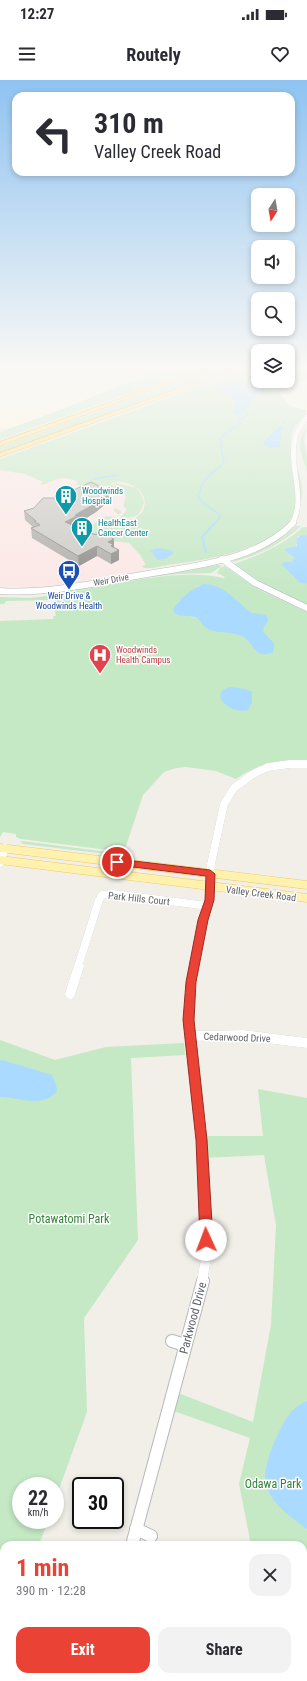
<!DOCTYPE html>
<meta charset="utf-8">
<style>
body{margin:0;font-family:"Roboto Condensed",sans-serif;background:#f2f2f3;color:#2b2b33;height:100vh;display:flex;flex-direction:column;font-size:15px;white-space:nowrap}
*{box-sizing:border-box;margin:0}
p{font-size:13px;color:#7c7c81}
.icon{flex:none;width:22px;height:22px;fill:none;stroke:currentColor;stroke-width:2;stroke-linecap:round;stroke-linejoin:round}
.map{position:relative;flex:1;overflow:hidden}
.drawer{position:absolute;left:0px;top:1461px;width:307px;height:140px;display:flex;flex-direction:column;background:#fff;border-radius:12px 12px 0 0;box-shadow:0 2px 6px #0003}
.drawer>*{flex:none}
.hud{position:absolute;left:12px;top:12px;width:283px;height:84px;border-radius:12px;box-shadow:0 2px 6px #0003;background:#fff;color:#2b2b33;overflow:hidden}
.needle{width:26px;rotate:191deg}
.fabs{position:absolute;left:251px;top:108px;display:grid;gap:8px}
.fabs a{display:grid;place-items:center;width:44px;height:44px;border-radius:8px;background:#fff;box-shadow:0 2px 6px #0003;font-size:20px}
.speed{position:absolute;left:12px;top:1397px;display:flex;gap:8px;font-size:20px;font-weight:700;text-align:center}
.speed>*{display:grid;place-content:center;width:52px;height:52px;border-radius:50%;background:#fff;box-shadow:0 2px 6px #0003;line-height:1}
.speed small{font-size:10px;font-weight:400}
.speed .limit{border:2px solid #111;border-radius:6px;background:#fff;color:#111}
.pin{position:absolute;display:grid;place-items:center;width:34px;height:34px;color:#fff;margin:-17px;border:2px solid #fff;border-radius:50%;box-shadow:0 1px 4px #0007}
.me{position:absolute;width:44px;margin:-22px;rotate:358deg;stroke-linejoin:round;filter:drop-shadow(0 0 3px #0008)}
.turn{display:flex;align-items:center;gap:14px;height:84px;padding:0 16px;font-size:18px}
.turn .icon{width:52px;height:52px;stroke-width:2.5}
.turn b{display:block;font-size:28px;line-height:34px}
.round{display:grid;place-items:center;flex:none;width:42px;height:42px;border-radius:12px;background:#f2f2f3}
.summary{display:flex;align-items:center;justify-content:space-between;height:68px;padding:0 16px}
h1{font-size:24px;font-weight:700;line-height:30px;color:#ea4335}
.cta{display:flex;gap:8px;margin-top:auto;padding:8px 16px}
.cta a{flex:1;height:46px;border-radius:12px;background:#ea4335;color:#fff;font-size:16px;font-weight:700;line-height:46px;text-align:center}
.cta a+a{background:#f2f2f3;color:#2b2b33}
.status{display:flex;justify-content:space-between;align-items:center;height:28px;padding:0 20px;background:#fff;direction:ltr}
.status svg{height:11px;fill:currentColor}
header{display:flex;justify-content:space-between;align-items:center;height:52px;padding:0 16px;background:#fff;font-size:18px;font-weight:700}
.map>svg:first-child{display:block}
.commercial{fill:#fef7e0}
.medical{fill:#fce8e6}
.green{fill:#c5e8c5;fill-rule:evenodd}
.water{fill:#aadaff}
.lines{fill:none;stroke-linecap:round;stroke-linejoin:round}
.stream-far1{stroke:#aadaff;stroke-width:1.5}
.stream{stroke:#aadaff;stroke-width:2}
.minor-far4-casing{stroke:#b5b8bc;stroke-width:5.5}
.minor-far3-casing{stroke:#b5b8bc;stroke-width:7}
.minor-far2-casing{stroke:#b5b8bc;stroke-width:8}
.minor-far1-casing{stroke:#b5b8bc;stroke-width:10}
.minor-casing{stroke:#b5b8bc;stroke-width:14}
.major-casing{stroke:#f2c960;stroke-width:1}
.highway-casing{stroke:#f9ab00;stroke-width:1}
.minor-far4{stroke:#fff;stroke-width:5}
.minor-far3{stroke:#fff;stroke-width:6}
.minor-far2{stroke:#fff;stroke-width:8}
.minor-far1{stroke:#fff;stroke-width:10}
.minor{stroke:#fff;stroke-width:12}
.major{fill:#fff2af;fill-rule:evenodd}
.highway{fill:#fde293;fill-rule:evenodd}
.wall{fill:#afaea9}
.shaded-wall{fill:#8f8d8a}
.building{fill:#cccac5;stroke:#8f8d8a}
.route{fill:#ea4335;stroke:#982c22}
.labels{text-anchor:middle;stroke-width:3;stroke-linejoin:round;paint-order:stroke}
.far-culture-label{font-size:9px;fill:#0d838f;stroke:#fff;text-anchor:start}
.far-street-label{font-size:9px;fill:#5f6368;stroke:#fff}
.far-transit-label{font-size:9px;fill:#164399;stroke:#fff}
.far-health-label{font-size:9px;fill:#be3a42;stroke:#fff;text-anchor:start}
.street-label{font-size:10px;fill:#5f6368;stroke:#fff}
.near-park-label{font-size:12px;fill:#348238;stroke:#fff}
.near-street-label{font-size:12px;fill:#5f6368;stroke:#fff}
</style>
<div class="status"><b>12:27</b><svg viewBox="0 0 49 12"><path d="M0 12V9h3v3zM5 12V6h3v6zM10 12V3h3v9zM15 12V0h3v12zM26 1h20v11H26zM47 4h2v5h-2z"/></svg></div>
<header><svg class="icon" aria-label="menu" viewBox="0 0 24 24"><path d="M4 6h16M4 12h16M4 18h16"/></svg>Routely<svg class="icon" aria-label="heart" viewBox="0 0 24 24"><path d="M12 20l-8-8c-3-5 5-10 8-4 3-6 11-1 8 4z"/></svg></header>
<div class="map">
<svg width="307" height="1601" viewBox="0 0 307 1601">
<rect width="100%" height="100%" fill="#f1efe8"/>
<g class="commercial">
<polygon points="33,290 193,290 29,350 0,348 0,301"/>
<polygon points="307,297 307,332 289,328 276,312"/>
</g>
<polygon class="medical" points="93,345 291,363 302,406 300,422 289,441 275,453 249,467 228,475 63,506 49,508 0,506 0,379"/>
<g class="green">
<polygon points="124,290 193,290 0,360 0,352 55,332 128,302 142,299 146,293 143,291"/>
<polygon points="212,290 227,290 0,372 0,367"/>
<path d="M244,290h14v11h30v-11h19v8l-28,15 11,13 17,4c-4,11 -15,13 -16,28 -2,22 16,41 10,63 -12,46 -88,58 -127,63 -10,1 -21,5 -30,4l-2,-2 4,-1 -6,-10 -11,-12 -51,-6 2,-9 -5,-4 10,-4 8,4 14,-8 9,1 3,-2 -5,-4 1,-3 7,4 -10,8v2c5,0 8,-2 12,-3 4,0 6,1 10,-1 5,-2 9,-5 10,-11 6,-17 -22,-31 -34,-23l7,3 5,4 -3,1c-16,-13 -29,-2 -43,-8l2,-2c-16,-8 -21,-2 -36,3l-2,-1 3,-2 -18,-8 -25,-4v-11z"/>
<path d="M307,347l-3,15 3,14v15c-5,-16 -13,-30 0,-44z"/>
<polygon points="117,403 136,408 141,414 144,422 141,431 136,436 114,441 122,436 127,429 123,426 126,416 123,412 123,410 122,407 112,404"/>
<path d="M296,446h5c-19,18 -43,29 -68,36l2,-3 30,-12 19,-11z"/>
<path d="M303,447h4v8l-9,1 -2,3 1,5 -2,3 -1,9 1,2 -4,4 -10,1c7,8 16,19 26,21v20l-47,-22 -26,-18c26,-9 49,-19 69,-37z"/>
<polygon points="218,485 222,486 211,493 177,494 143,498 70,512 70,510"/>
<path d="M225,486l31,22 51,24v148c-26,-1 -50,4 -71,19l-20,-8 -30,-4 -10,1 -12,4 -21,23 -19,57 -103,-13 -5,-2v-3l-13,-2 -3,5v-216l54,-2 -1,-3h3l-3,-14 4,-7c49,-9 119,-28 167,-17l1,-1 -8,-4 3,-5zM207,504l8,2 6,4 -13,39 -9,-10 -10,-3 -12,-13 21,-17z"/>
<polygon points="54,515 51,520 6,521 4,524 0,524 0,517 29,518"/>
<polygon points="22,761 123,774 123,776 24,764 20,762"/>
<polygon points="0,960 55,980 106,967 184,963 185,975 131,978 138,1160 84,1238 87,1332 55,1420 55,1406 21,1406 21,1440 48,1440 39,1465 4,1465 4,1511 0,1510"/>
<polygon points="258,1009 307,1018 307,1591 303,1590 303,1465 251,1465 239,1404 250,1358 168,1329 173,1311 253,1342 271,1245 276,1145 264,1075 203,1078 201,1056 263,1056"/>
</g>
<g class="water">
<polygon points="245,303 259,304 271,309 257,314 250,322 245,334 239,335 233,333 236,324 230,315 214,310 226,305"/>
<polygon points="280,346 284,347 281,353 280,367 271,368 263,365 266,359"/>
<polygon points="301,455 307,455 307,504 299,502 281,484 284,482 291,482 295,478 284,470 287,468 297,466 296,459"/>
<polygon points="157,468 171,470 174,473 165,479 158,480 150,471"/>
<path d="M204,504c17,-1 33,17 45,27 5,4 13,2 18,5l1,5c-11,12 0,13 6,23l-1,8c-20,9 -18,-11 -32,-16 -10,-5 -23,-2 -33,-7 -6,-3 -7,-10 -14,-12 -7,-2 -14,1 -20,-5l-1,-3c7,-10 19,-21 31,-25z"/>
<path d="M230,607l15,2 7,3v10l-4,8c-18,5 -41,-17 -18,-23z"/>
<path d="M2,980l50,15 4,9 1,7c-14,18 -38,6 -57,6v-36z"/>
<path d="M307,1321v128c-15,-11 -33,-23 -40,-41 -8,-18 13,-63 25,-77 4,-4 10,-8 15,-10z"/>
</g>
<g class="lines">
<g class="stream-far1">
<polyline points="282,346 286,338"/>
<polyline points="94,399 118,395"/>
<polyline points="214,444 221,436 202,422 198,416 203,402 224,382 220,359 227,352 240,344 239,340 248,335 244,331"/>
</g>
<polyline class="stream" points="206,472 202,457 215,443"/>
<g class="minor-far4-casing">
<g id="minor-far4">
<polyline points="0,298 26,290"/>
<path d="M292,444c15,-27 -4,-55 3,-86 2,-8 7,-14 12,-21"/>
</g>
</g>
<g class="minor-far3-casing">
<g id="minor-far3">
<polyline points="222,479 255,503 307,528"/>
<path d="M0,511c46,3 91,-7 136,-15 52,-10 118,-13 157,-53"/>
</g>
</g>
<g class="minor-far2-casing">
<g id="minor-far2">
<polyline points="0,783 5,768"/>
<polyline points="78,887 99,820 102,815 114,814 208,826"/>
<polyline points="194,887 203,840 209,820 211,784 224,724 234,708 253,694 268,687 290,684 307,684"/>
</g>
</g>
<g class="minor-far1-casing">
<g id="minor-far1">
<polyline points="194,886 189,940 202,1060 207,1172 202,1202"/>
<polyline points="70,914 79,886"/>
<polyline points="190,956 243,955 307,963"/>
</g>
</g>
<g class="minor-casing">
<g id="minor">
<polyline points="172,1261 185,1265"/>
<polyline points="136,1449 151,1456"/>
<polyline points="132,1465 203,1201"/>
<polyline points="98,1601 99,1597"/>
</g>
</g>
<g class="major-casing">
<g id="major">
<polygon points="0,764 307,801 307,809 0,772"/>
<polygon points="0,776 307,814 307,822 0,784"/>
</g>
</g>
<g class="highway-casing">
<g id="highway">
<polygon points="199,290 207,290 0,366 0,362"/>
<polygon points="230,290 238,290 0,377 0,373"/>
</g>
</g>
<use href="#minor-far4" class="minor-far4"/>
<use href="#minor-far3" class="minor-far3"/>
<use href="#minor-far2" class="minor-far2"/>
<use href="#minor-far1" class="minor-far1"/>
<use href="#minor" class="minor"/>
<use href="#major" class="major"/>
<use href="#highway" class="highway"/>
</g>
<polygon class="wall" points="109,411 109,421 96,432 77,444 77,445 76,446 93,454 114,459 114,468 119,480 111,484 97,476 79,486 32,458 31,448 33,447 25,440 24,431 65,418 65,414"/>
<g class="shaded-wall">
<polygon points="109,411 109,421 96,432 77,444 77,445 66,451 65,442"/>
<polygon points="114,459 114,469 119,470 119,480 111,484 111,474 108,462"/>
<polygon points="97,466 97,476 79,486 78,476"/>
</g>
<polygon class="building" points="91,402 109,411 96,423 75,435 77,436 65,442 93,454 108,456 114,459 108,462 113,464 111,466 119,470 111,474 97,466 78,476 31,448 40,445 34,441 36,441 24,431 34,428 43,418 72,418 65,414"/>
<linearGradient id="sky" x2="0" y2="1"><stop stop-color="#8fc3f1"/><stop offset="0.56" stop-color="#f9f8f5"/><stop offset="1" stop-color="#f9f8f5" stop-opacity="0"/></linearGradient>
<rect width="307" height="514" fill="url(#sky)"/>
<polygon class="route" points="117,779 210,790 215,794 214,820 208,840 196,902 194,940 207,1060 213,1160 211,1164 206,1166 202,1164 200,1160 196,1060 183,940 186,902 198,840 205,820 206,796 117,785 113,782"/>
<defs>
<g id="building-pin" transform="scale(1.15)"><path d="M0 17L-7.5 6A9.5 9.5 0 1 1 7.5 6Z" fill="#0f9aa8" stroke="#fff"/><path d="M-4-6H4V6H1V3H-1V6H-4ZM-2.5-4.3h1.7v1.8h-1.7ZM.8-4.3h1.7v1.8H.8ZM-2.5-1h1.7V.8h-1.7ZM.8-1h1.7V.8H.8Z" fill="#fff"/></g>
<g id="bus-pin" transform="scale(1.15)"><path d="M0 17L-7.5 6A9.5 9.5 0 1 1 7.5 6Z" fill="#1a4fb4" stroke="#fff"/><path d="M-5-6H5V4H4V6H2V4H-2V6H-4V4H-5ZM-3.5-4V0h7V-4ZM-3.5 1.2v1.5H-2V1.2ZM2 1.2v1.5H3.5V1.2Z" fill="#fff"/></g>
<g id="hospital-pin" transform="scale(1.15)"><path d="M0 17L-7.5 6A9.5 9.5 0 1 1 7.5 6Z" fill="#e0444e" stroke="#fff"/><path d="M-5-5h3v3.5h4V-5h3V5h-3V1.5h-4V5h-3Z" fill="#fff"/></g>
</defs>
<g fill-rule="evenodd">
<use href="#building-pin" x="66" y="416"/>
<use href="#building-pin" x="82" y="448"/>
<use href="#bus-pin" x="69" y="491"/>
<use href="#hospital-pin" x="100" y="575"/>
</g>
<g class="labels">
<g class="far-culture-label">
<text x="82" y="414">Woodwinds<tspan x="82" dy="10">Hospital</tspan></text>
<text x="98" y="446">HealthEast<tspan x="98" dy="10">Cancer Center</tspan></text>
</g>
<g class="far-street-label">
<text transform="translate(111 500) rotate(-10)" y="3">Weir Drive</text>
</g>
<g class="far-transit-label">
<text x="69" y="519">Weir Drive &amp;<tspan x="69" dy="10">Woodwinds Health</tspan></text>
</g>
<g class="far-health-label">
<text x="116" y="573">Woodwinds<tspan x="116" dy="10">Health Campus</tspan></text>
</g>
<g class="street-label">
<text transform="translate(261 813) rotate(7)" y="4">Valley Creek Road</text>
<text transform="translate(139 818) rotate(6)" y="4">Park Hills Court</text>
<text transform="translate(237 957) rotate(2)" y="4">Cedarwood Drive</text>
</g>
<g class="near-park-label">
<text x="69" y="1143">Potawatomi Park</text>
<text x="273" y="1408">Odawa Park</text>
</g>
<g class="near-street-label">
<text transform="translate(193 1238) rotate(-75)" y="4">Parkwood Drive</text>
</g>
</g>
</svg>
<div class="fabs">
<a><svg class="needle" viewBox="-14 -14 28 28"><path d="M0-13l5 13h-10z" fill="#e53935"/><path d="M0 13l5-13h-10z" fill="#7c7c81"/></svg></a>
<a><svg class="icon" aria-label="sound" viewBox="0 0 24 24"><path d="M4 9h4l5-4v14l-5-4H4zM17 9q2 3 0 6"/></svg></a>
<a><svg class="icon" aria-label="search" viewBox="0 0 24 24"><circle cx="10" cy="10" r="6"/><path d="M15 15l6 6"/></svg></a>
<a><svg class="icon" aria-label="layers" viewBox="0 0 24 24"><path d="M12 4l9 5-9 5-9-5zM3 14l9 5 9-5"/></svg></a>
</div>
<div class="speed"><div>22<small>km/h</small></div><div class="limit">30</div></div>
<div class="pin" style="left:117px;top:782px;background:#d93025"><svg class="icon" aria-label="arrive" viewBox="0 0 24 24"><path d="M6 21V4h12l-3 4 3 4H6"/></svg></div>
<svg class="me" style="left:206px;top:1160px" viewBox="-20 -20 40 40"><circle r="19" fill="#fff"/><path d="M0-13L10 11 0 6-10 11z" fill="#ea4335"/></svg>
<div class="hud">
<div class="turn"><svg class="icon" aria-label="left" viewBox="0 0 24 24"><path d="M17 20v-9H6M10 6l-5 5 5 5"/></svg><div><b>310 m</b>Valley Creek Road</div></div>
</div>
<section class="drawer">
<div class="summary"><div><h1>1 min</h1><p>390 m · 12:28</p></div><a class="round"><svg class="icon" aria-label="close" viewBox="0 0 24 24"><path d="M6 6l12 12M18 6L6 18"/></svg></a></div>
<div class="cta"><a>Exit</a><a>Share</a></div>
</section>
</div>
